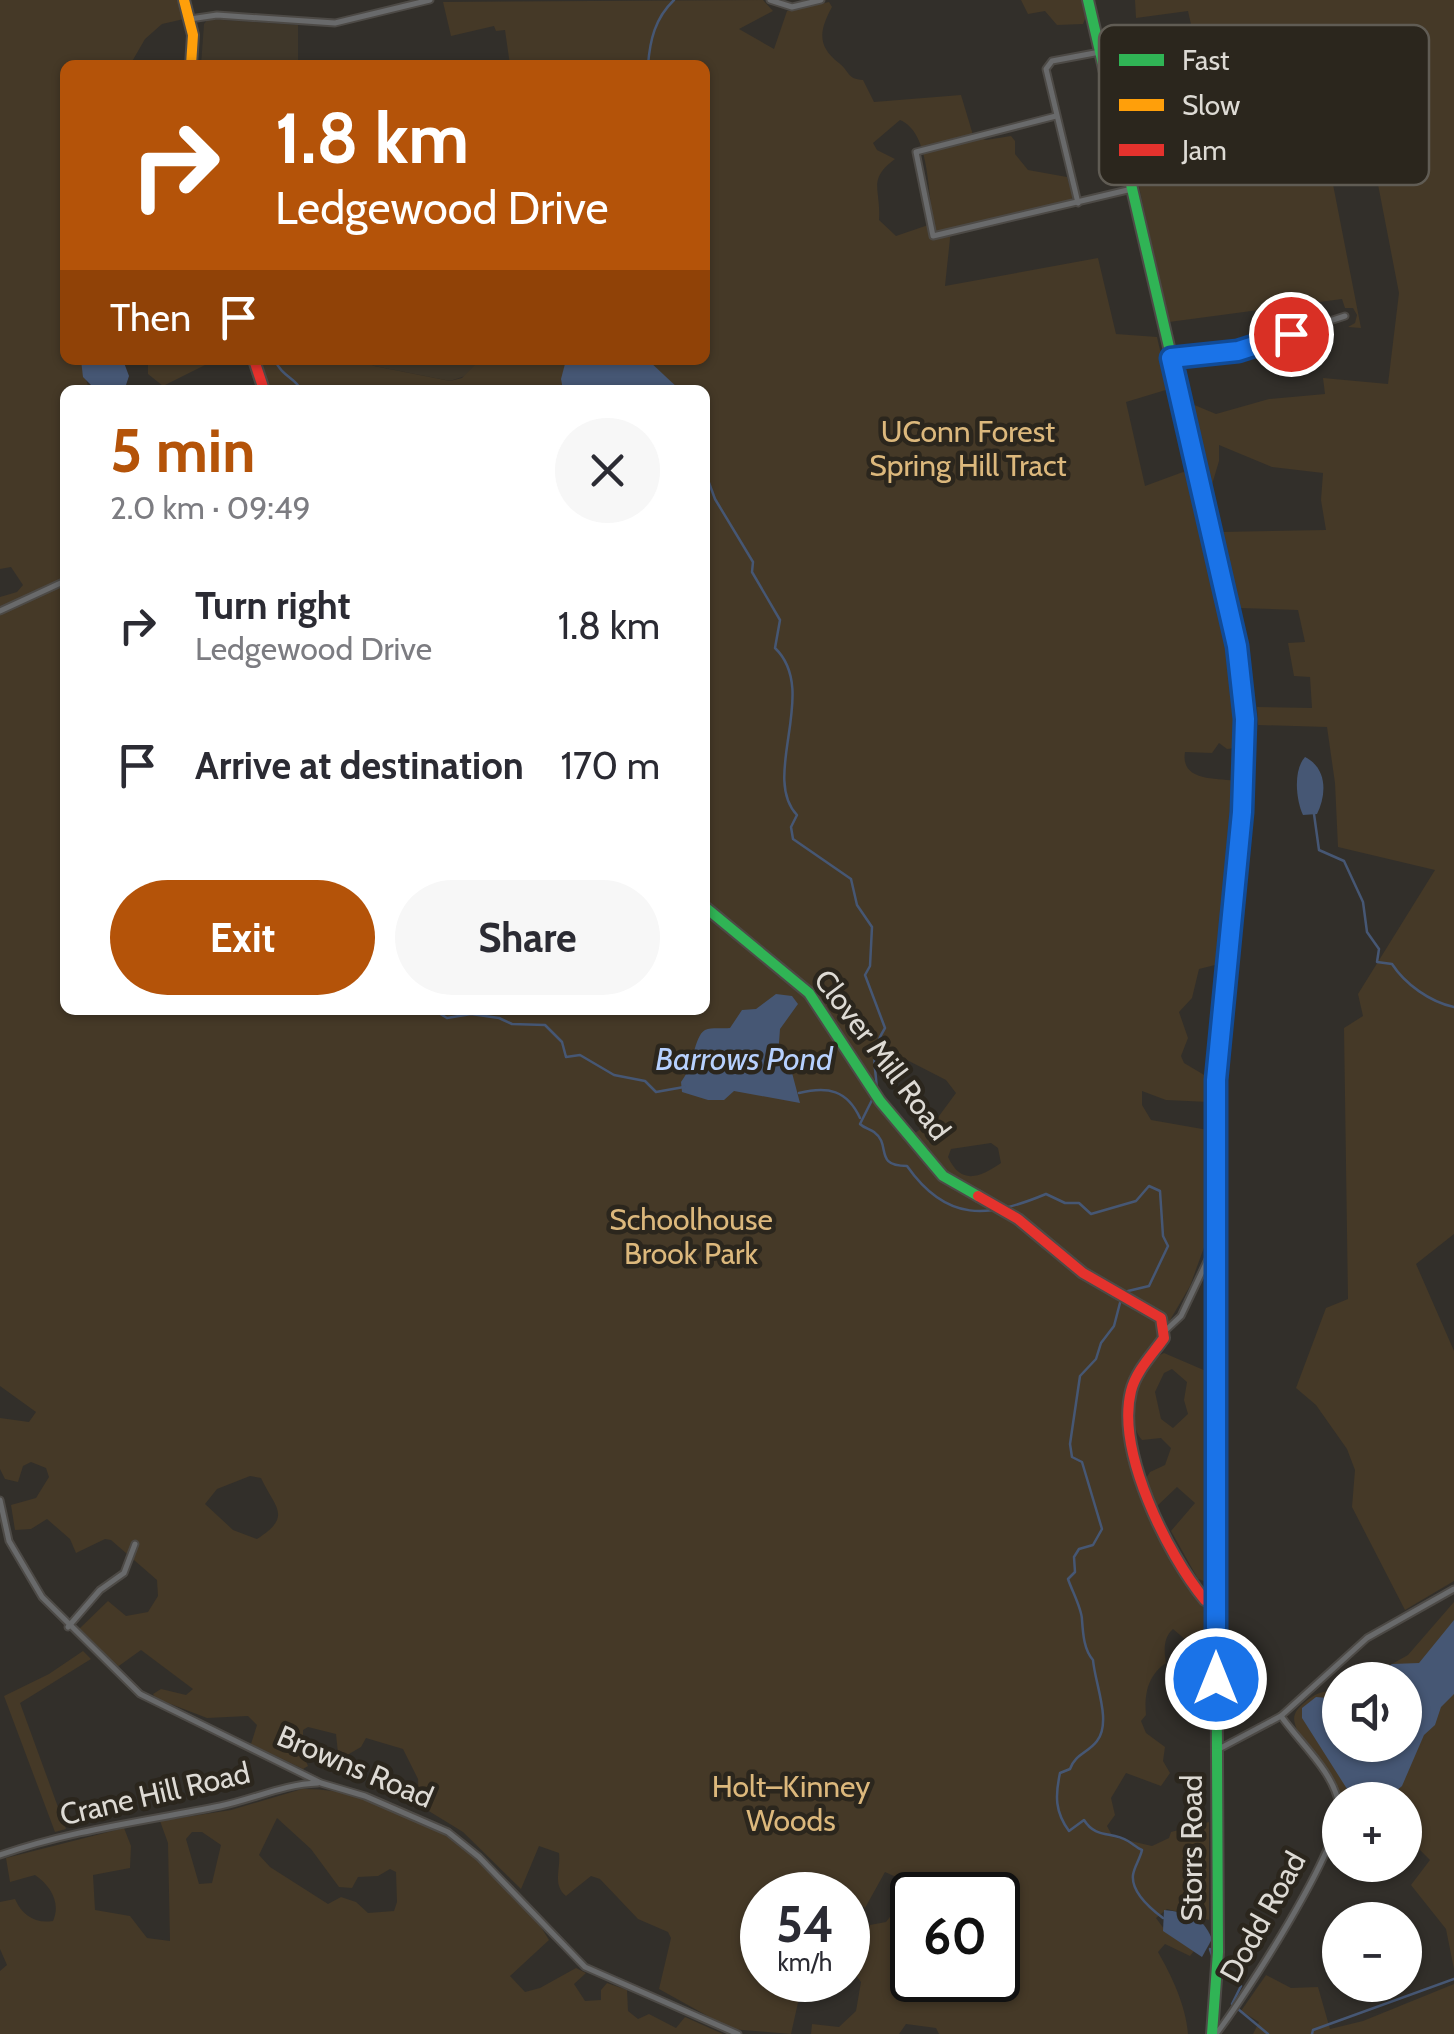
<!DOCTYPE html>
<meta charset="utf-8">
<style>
body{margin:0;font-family:Cabin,sans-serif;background:#f7f7f7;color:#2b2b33;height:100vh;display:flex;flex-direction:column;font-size:38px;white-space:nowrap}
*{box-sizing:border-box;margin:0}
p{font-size:32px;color:#7c7c81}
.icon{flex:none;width:55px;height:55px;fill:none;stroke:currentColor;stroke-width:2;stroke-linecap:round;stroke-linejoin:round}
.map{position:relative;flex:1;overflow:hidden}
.details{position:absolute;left:60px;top:385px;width:650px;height:630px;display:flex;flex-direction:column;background:#fff;border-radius:15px;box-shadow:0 2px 8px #0004}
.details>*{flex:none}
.top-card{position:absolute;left:60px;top:60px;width:650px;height:305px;border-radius:15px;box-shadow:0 2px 8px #0004;background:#b45309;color:#fff;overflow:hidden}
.buttons{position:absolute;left:1322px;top:1662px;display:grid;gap:20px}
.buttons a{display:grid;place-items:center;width:100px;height:100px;border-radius:50%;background:#fff;box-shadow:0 2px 8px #0004;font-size:50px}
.speed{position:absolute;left:740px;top:1872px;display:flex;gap:20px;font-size:50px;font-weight:700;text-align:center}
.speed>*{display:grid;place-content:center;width:130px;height:130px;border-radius:50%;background:#fff;box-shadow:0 2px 8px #0004;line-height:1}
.speed small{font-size:25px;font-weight:400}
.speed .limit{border:5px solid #111;border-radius:15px;background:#fff;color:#111}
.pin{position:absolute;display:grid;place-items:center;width:85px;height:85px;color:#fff;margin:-42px;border:5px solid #fff;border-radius:50%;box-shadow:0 2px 10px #0007}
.me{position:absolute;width:110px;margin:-55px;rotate:0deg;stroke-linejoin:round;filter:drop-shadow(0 0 8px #0008)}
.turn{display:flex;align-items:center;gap:35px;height:210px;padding:0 50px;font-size:45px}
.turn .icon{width:130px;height:130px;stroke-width:2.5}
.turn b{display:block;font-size:70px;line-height:85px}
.then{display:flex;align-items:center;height:95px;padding:0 50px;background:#0003;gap:20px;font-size:38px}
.round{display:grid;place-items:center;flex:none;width:105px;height:105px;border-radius:52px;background:#f7f7f7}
.summary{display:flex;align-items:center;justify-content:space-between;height:170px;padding:0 50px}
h1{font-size:60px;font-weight:700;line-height:75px;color:#b45309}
.button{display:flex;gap:20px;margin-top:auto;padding:20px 50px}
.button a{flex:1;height:115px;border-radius:60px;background:#b45309;color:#fff;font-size:40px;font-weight:700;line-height:115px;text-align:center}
.button a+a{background:#f7f7f7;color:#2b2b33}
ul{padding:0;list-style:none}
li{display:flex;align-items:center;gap:30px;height:140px;padding:0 50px}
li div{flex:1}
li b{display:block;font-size:38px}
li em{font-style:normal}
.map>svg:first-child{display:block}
.built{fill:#3f372a}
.green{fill:#453927;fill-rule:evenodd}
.water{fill:#465774}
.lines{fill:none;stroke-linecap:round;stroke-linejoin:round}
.stream{stroke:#465774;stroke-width:2.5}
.street-casing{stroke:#4d4a46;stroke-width:9}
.fast-casing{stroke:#4d4a46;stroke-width:14}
.slow-casing{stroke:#4d4a46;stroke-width:14}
.jam-casing{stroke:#4d4a46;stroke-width:14}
.street{stroke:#696a6b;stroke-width:5}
.fast{stroke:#30b455;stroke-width:10}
.slow{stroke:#ff9f0a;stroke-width:10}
.jam{stroke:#e5322d;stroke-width:10}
.route-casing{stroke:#114b97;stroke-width:25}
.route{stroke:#1a73e8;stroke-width:18}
.labels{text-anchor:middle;stroke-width:9;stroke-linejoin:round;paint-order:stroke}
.park-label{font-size:30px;fill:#dcb87c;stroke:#2b261d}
.street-label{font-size:30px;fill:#dddad4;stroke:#2b261d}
.water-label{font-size:32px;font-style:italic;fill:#b7d1ff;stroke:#2b261d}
.key{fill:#2b261d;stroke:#605c54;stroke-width:2.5}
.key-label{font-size:28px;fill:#dddad4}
</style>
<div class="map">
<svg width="1454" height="2034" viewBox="0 0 1454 2034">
<rect width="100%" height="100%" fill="#322f2a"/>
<g class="built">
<polygon points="208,19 298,25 298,65 201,65 204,24"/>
<polygon points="364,360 483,360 471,374 450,381 374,366"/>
</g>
<g class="green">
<path d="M0,0h179l5,19 -22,5 -17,15 -15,26h-65v295h16l8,30h-24v620h640v-620h-435l-9,-30h103l10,6 76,15 12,-3 18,-18h225v-295h-195l-5,-35 -9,1 -2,-5 -43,10 -8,-34 320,-2 10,11 -34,18 35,20 13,-38 42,-9 3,5c-13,24 -15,39 7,56 11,9 8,16 24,17l11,22 87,-7 12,40 13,5 25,-4 4,5v13l13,16 39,7 6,19 -5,8 -117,25 -6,57 153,-28 18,76 41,3 12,52 -43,13 19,84 38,-14 6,2 7,17 27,116 16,125 -3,16 -9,1 -8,-6 -7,10 -27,-1c-5,30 32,26 53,29l2,7 -21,176 -20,5 -7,29 -13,14 9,26 -7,18 3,7 27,16 -2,23 -43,-2 -24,-9v14l9,15 57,10 2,101 -20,55 -31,53 -28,34 -6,23 -1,33 6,38 16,42 62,103 -1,46 -34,-29c-10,9 -9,22 -7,34 -18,12 -22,31 -20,52l-5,6 5,12 19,14 -2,14 7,12 -9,13 -35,-13 -15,25 4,17 -8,11 6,11 39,9 17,-8 2,-6 38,-10v98l-42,-11 -11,9 11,15 27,18 -4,5 -25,-12 -7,8c13,23 28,53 30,82h-249l-3,-6 -30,-4 -7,10h-88l1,-10 27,3 17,-16 5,-29 -13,-17v-21l13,-6 9,-13 16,-3 24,-31 -3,-9 -22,-10 -20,36 -17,-13h-86v85h41l-12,54 -60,-5 -72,-40 12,-51 -3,-6 -30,-13 -38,-40 -9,-3 -25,20c-14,-11 -5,-27 -7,-43l-20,-7 -18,43 -58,-57 -44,-27 -1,-26 -15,-30 -37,-11 -5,9 -19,11 -4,-5 -2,-19 -28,-7 -5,3v24l5,12 -5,3 -52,-25 6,-19 -9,-9 -41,2 -52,-20 -2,-4 8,-5 25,6 7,-6 -52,-39 -25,18 -38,-38 30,-29 18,15 22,-4 10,-16 -1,-16 -46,-40 -6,-1 -29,14 -6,-14 -23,-20 -16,10 -16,1 -4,-25 25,-7 13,-21 -3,-9 -15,-6 -8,4 -5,16 -13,-3 -5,-10v-51l29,4 7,-10 -36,-26v-789l17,-5 6,-7 -12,-18 -11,2zM900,120c31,13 27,74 34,103l-38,13 -17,-16c2,-32 -12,-40 16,-61l-18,-9 -4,-7zM907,1060l39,20 10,13 -17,23 -31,22 -38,-48 9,-21zM991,1143l7,5 3,15c-22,15 -40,22 -53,-6l3,-8zM250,1476l11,2c14,30 32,38 -4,61l-24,-9 -28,-26 12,-15zM912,1895h86v85h-86z"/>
<polygon points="1021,0 1082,0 1087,14 1083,24 1057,25 1045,11 1028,14"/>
<polygon points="1135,0 1454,0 1454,1234 1416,1264 1454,1351 1454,1581 1405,1610 1352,1507 1355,1470 1347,1449 1316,1405 1296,1388 1326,1308 1348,1299 1344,1028 1363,1016 1358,994 1435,870 1338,847 1335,783 1327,727 1258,725 1257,707 1312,708 1310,677 1294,676 1288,643 1305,642 1298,610 1240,608 1221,532 1326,530 1321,500 1323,473 1272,467 1219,445 1219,461 1211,488 1192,404 1216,414 1269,399 1325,394 1323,378 1388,384 1399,293 1364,112 1322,128 1361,328 1348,327 1355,323 1357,315 1353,308 1345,308 1342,299 1169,322 1122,110 1207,96 1188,11 1136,18"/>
<polygon points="148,360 207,360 209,363 163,386 148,374"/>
<path d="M1164,1353l42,18 2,7 -1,204 -9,-3 -27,-48 24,-28 -18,-16 -20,19 -12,-26 5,-8 15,-7 6,-17 -10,-10 -19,2c-19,-20 -3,-78 22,-87zM1172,1369l15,13 -3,18 4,14 -15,14 -12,-9 -6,-27 9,-19z"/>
<path d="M1454,1602v367l-8,-40 -35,-44 19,-25 -25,-25v-35h-64c-9,-33 -41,-54 -46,-76 -3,-9 2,-15 9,-21 13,-11 19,-12 36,-13v55h65v-65l-13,-16 16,-9z"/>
<polygon points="83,1651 91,1659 20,1703 66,1829 55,1832 4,1696 49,1674"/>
<path d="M302,1789c92,-2 202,72 247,151l-39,36 15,16 15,-4 36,-20 10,5 -12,11 11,17 16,-1v-10l6,-7 20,7 1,21 10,8 11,-5 27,14 9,-11 38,17h-723v-63l7,-6 -7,-16v-47l15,-3c7,16 20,25 38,22 8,-18 -2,-35 -18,-46l-25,7 -4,-24 118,-30 7,18 -1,22 -37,7 2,35 35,6 17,22 23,3 -2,-98 -8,-22 71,-11zM277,1818l34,31 28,38 13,1 6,-11 20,-1 12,-7 6,3 1,30 -3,9 -26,2 -12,-11 -15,-5 -13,7 -58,-37 -11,-12zM192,1832h10l19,13 -9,38 -13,1 -13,-45z"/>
<polygon points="1266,1975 1291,1988 1318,1987 1330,2029 1363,2021 1454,1984 1454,2034 1253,2034 1259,2022 1241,2011"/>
</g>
<g class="water">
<polygon points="81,360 123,360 129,376 125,388 96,390 83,377"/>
<polygon points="566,360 648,360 680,390 563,390 561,379"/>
<path d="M1305,757c22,11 22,37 12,57l-14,1c-7,-15 -10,-45 2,-58z"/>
<path d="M776,994l16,2 6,8 -18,25 -2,27 13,13 9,34 -66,-12 -10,9h-16l-26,-8 -1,-10c13,-16 13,-46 24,-52 7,-3 18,-1 25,-2l12,-18 14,-1z"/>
<polygon points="1454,1620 1454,1694 1441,1707 1435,1725 1424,1735 1402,1786 1389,1797 1354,1800 1302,1718 1302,1708 1316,1697 1340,1699 1340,1745 1405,1745 1405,1680 1371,1680 1392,1664 1419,1663"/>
<path d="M1164,1910c24,3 38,5 48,29l-10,18 -39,-26z"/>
</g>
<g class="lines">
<g class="stream">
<path d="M648,65c2,-25 7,-47 26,-65"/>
<path d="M275,360c7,17 20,17 26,30"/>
<path d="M705,472l10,27 38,63 -1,10 28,48 -5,28c45,43 -15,128 22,167l-6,12 2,12 58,40 6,26 15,22 -2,39 -5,9 20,53c-17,28 -9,34 -8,64"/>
<path d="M1314,814l5,36 25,11 19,41 4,30 12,17 -2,13 15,2c13,20 38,38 62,43"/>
<polyline points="434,1010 447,1018 471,1014 499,1018 512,1024 545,1025 562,1042 566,1057 580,1055 614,1075 645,1081 656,1092 684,1087"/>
<path d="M799,1093c29,-7 48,-3 61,25"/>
<path d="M873,1098l-13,26c4,4 10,5 14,8 18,13 -1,34 33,34 40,57 81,52 139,28l19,9h14l12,11 45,-13 13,-15 11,5 3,45 5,10 -19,40 -21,5"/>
<path d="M1121,1299l-7,27 -13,17 -5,16 -16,17 -10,68 2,13 10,5 20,67 -9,16 -14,4 -5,8 1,15 -7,7c4,12 14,30 14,41 1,14 2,30 11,40 2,24 19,62 4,81 -9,12 -22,13 -27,28l-10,4c-5,23 -5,39 9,58l15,-11c12,19 27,11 44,21 5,3 9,7 14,9 -2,9 -8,17 -9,25 -2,17 18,34 30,43"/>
<polyline points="1210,1949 1213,1958"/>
<polyline points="1222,1967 1241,1986 1232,2004 1268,2034"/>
<polyline points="1312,2034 1313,2030 1454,1979"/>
</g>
<g class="street-casing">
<g id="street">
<polyline points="770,0 792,7 821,0"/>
<polyline points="190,19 217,15 335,23 430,0"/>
<polyline points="1056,116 916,152 933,236 1132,189"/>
<polyline points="1078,203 1046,69 1052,61 1100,52"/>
<polyline points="1174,358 1238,351 1345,316"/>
<polyline points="0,611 65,581"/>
<polyline points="1165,1331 1181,1316 1211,1253"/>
<polyline points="0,1500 9,1541 42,1597 140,1694 321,1783 365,1796 448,1832 479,1857 585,1967 738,2034"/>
<polyline points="68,1627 100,1590 124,1573 135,1544"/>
<polyline points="1217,1750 1281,1716 1367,1638 1454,1589"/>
<path d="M0,1855c72,-25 146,-34 220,-49 34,-7 64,-22 98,-23"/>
<path d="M1216,2034c26,-33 129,-192 123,-229 -5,-33 -40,-63 -58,-89"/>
</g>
</g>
<g class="fast-casing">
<g id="fast">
<polyline points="1088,0 1229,604 1245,719 1244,743"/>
<polyline points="705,907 809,993 880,1101 943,1176 978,1196"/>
<polyline points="1212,2034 1218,1952 1214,1165"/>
</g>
</g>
<g class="slow-casing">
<polyline id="slow" points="184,0 193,35 191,65"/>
</g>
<g class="jam-casing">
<g id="jam">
<polyline points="254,360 264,390"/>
<path d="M1214,1165c3,-141 26,-281 30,-422"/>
<path d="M978,1196l40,23 65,54 78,45 3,20c-12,17 -28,33 -33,53 -15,60 36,163 74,209l11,2"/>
</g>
</g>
<use href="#street" class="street"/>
<use href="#fast" class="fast"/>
<use href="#slow" class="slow"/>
<use href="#jam" class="jam"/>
</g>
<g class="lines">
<g class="route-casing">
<polyline id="route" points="1216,1679 1216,1080 1242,812 1245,719 1237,646 1171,358 1238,351 1291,334"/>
</g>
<use href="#route" class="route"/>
</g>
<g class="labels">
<g class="park-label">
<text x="968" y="442">UConn Forest<tspan x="968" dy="34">Spring Hill Tract</tspan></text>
<text x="691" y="1230">Schoolhouse<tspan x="691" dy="34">Brook Park</tspan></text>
<text x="791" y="1797">Holt–Kinney<tspan x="791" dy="34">Woods</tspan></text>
</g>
<g class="street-label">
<text transform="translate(882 1055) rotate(53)" y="10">Clover Mill Road</text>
<text transform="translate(355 1767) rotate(23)" y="10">Browns Road</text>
<text transform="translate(155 1794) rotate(-13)" y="10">Crane Hill Road</text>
<text transform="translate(1192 1848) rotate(-90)" y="10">Storrs Road</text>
<text transform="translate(1263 1917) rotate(-61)" y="10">Dodd Road</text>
</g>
<g class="water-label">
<text x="744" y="1070">Barrows Pond</text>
</g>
</g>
<rect x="1099" y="25" width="330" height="160" rx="15" class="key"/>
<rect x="1119" y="54" width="45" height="12" fill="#30b455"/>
<rect x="1119" y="99" width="45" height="12" fill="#ff9f0a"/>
<rect x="1119" y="144" width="45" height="12" fill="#e5322d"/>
<g class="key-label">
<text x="1182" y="70">Fast</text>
<text x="1182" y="115">Slow</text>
<text x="1182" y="160">Jam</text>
</g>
</svg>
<div class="buttons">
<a><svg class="icon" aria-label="sound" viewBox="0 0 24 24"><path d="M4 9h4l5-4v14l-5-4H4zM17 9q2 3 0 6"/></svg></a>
<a>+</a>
<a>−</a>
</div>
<div class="speed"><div>54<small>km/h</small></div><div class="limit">60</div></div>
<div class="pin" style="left:1291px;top:334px;background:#d93025"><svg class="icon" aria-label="arrive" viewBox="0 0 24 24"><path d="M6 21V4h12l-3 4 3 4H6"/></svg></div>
<svg class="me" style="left:1216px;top:1679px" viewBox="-20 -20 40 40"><circle r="17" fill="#1a73e8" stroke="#fff" stroke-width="3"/><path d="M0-11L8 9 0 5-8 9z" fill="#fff"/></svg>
<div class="top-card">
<div class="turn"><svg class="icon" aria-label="right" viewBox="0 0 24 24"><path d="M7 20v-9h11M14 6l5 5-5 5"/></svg><div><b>1.8 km</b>Ledgewood Drive</div></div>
<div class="then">Then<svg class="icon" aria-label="arrive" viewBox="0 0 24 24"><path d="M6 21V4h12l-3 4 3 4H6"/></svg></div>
</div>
<section class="details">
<div class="summary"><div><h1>5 min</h1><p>2.0 km · 09:49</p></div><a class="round"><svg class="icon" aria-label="close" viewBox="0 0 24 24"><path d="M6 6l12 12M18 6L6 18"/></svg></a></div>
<ul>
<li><svg class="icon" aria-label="right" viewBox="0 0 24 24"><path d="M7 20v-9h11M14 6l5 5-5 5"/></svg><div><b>Turn right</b><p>Ledgewood Drive</p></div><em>1.8 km</em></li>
<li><svg class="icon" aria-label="arrive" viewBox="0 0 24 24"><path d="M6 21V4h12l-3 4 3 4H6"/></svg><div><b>Arrive at destination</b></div><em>170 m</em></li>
</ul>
<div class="button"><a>Exit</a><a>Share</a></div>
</section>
</div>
